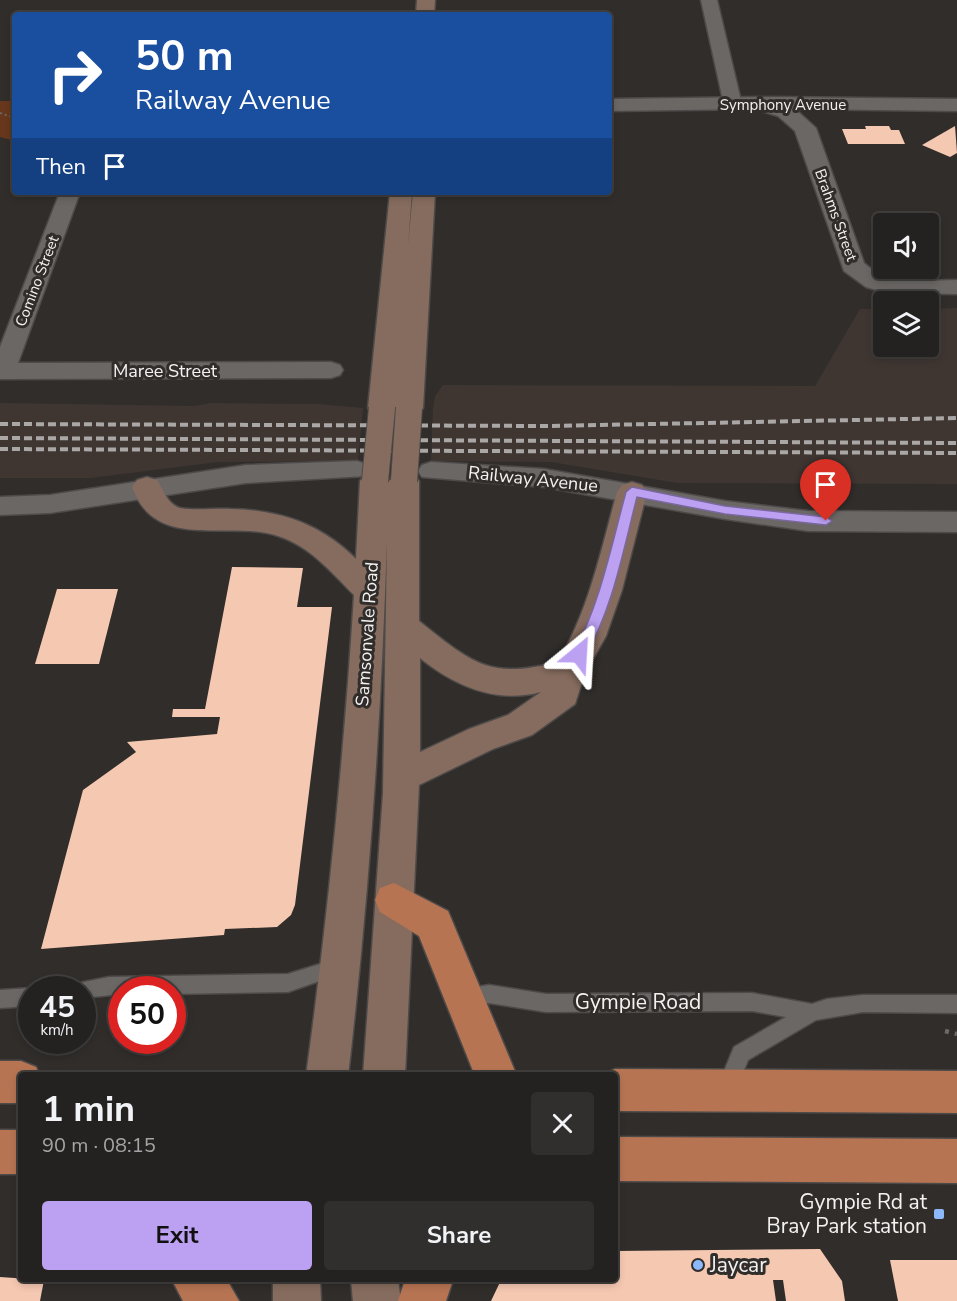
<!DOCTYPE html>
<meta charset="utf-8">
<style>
body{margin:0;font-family:"Nunito Sans",sans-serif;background:#302f2d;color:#f1f3f6;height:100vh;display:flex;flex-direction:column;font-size:22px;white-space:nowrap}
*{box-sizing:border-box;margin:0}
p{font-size:20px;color:#a3a4a5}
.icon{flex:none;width:33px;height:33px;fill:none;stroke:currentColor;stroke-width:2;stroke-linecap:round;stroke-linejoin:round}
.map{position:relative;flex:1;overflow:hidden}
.details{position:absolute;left:18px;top:1072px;width:600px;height:210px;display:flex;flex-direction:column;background:#242220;border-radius:6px;box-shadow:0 3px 9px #0003,0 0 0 2px #413f3e}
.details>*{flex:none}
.guide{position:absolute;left:12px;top:12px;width:600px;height:183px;border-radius:6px;box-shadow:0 3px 9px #0003,0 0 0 2px #413f3e;background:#1a4fa0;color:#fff;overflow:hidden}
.tools{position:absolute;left:873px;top:213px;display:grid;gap:12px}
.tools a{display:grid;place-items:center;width:66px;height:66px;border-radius:6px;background:#242220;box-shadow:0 3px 9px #0003,0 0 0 2px #413f3e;font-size:30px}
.speed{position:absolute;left:18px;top:976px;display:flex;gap:12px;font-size:30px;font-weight:700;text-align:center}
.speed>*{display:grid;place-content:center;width:78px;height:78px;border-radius:50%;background:#242220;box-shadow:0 3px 9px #0003,0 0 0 2px #413f3e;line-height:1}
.speed small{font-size:15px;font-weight:400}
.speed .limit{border:9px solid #d22;background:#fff;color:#111}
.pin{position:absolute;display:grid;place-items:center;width:51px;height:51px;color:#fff;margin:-62px -26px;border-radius:50% 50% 50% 0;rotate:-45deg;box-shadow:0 0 6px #0007}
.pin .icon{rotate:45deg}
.me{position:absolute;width:66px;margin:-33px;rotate:27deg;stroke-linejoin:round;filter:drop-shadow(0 0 4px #0008)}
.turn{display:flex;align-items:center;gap:21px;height:126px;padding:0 24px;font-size:27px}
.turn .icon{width:78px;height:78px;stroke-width:2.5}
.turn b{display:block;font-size:42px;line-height:51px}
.then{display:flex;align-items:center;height:57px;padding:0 24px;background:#0003;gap:12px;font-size:22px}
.round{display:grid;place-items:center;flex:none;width:63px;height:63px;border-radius:6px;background:#302f2d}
.summary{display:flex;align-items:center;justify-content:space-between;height:102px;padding:0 24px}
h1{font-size:36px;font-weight:700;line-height:45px}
.button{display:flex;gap:12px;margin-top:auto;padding:12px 24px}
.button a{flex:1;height:69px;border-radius:6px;background:#bca0f2;color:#111;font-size:24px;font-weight:700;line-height:69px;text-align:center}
.button a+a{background:#302f2d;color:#f1f3f6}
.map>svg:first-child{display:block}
.built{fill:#3f3632}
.green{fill:#66371c}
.building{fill:#f5c8b1}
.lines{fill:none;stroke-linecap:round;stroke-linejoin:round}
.service-casing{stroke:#4d4a49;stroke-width:3}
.minor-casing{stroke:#4d4a49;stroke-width:3}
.tertiary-casing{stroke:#4d4a49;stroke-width:3}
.secondary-casing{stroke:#4d4a49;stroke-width:3}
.trunk-casing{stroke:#4d4a49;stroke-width:3}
.path-far1{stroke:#6c6967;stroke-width:2;stroke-dasharray:2 3;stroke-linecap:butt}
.path{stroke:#6c6967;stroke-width:4.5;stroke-dasharray:4 6;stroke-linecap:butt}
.service{fill:#6a6765;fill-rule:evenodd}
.minor{fill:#6a6765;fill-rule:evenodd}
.tertiary{fill:#6a6765;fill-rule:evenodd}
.secondary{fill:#866c5e;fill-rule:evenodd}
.trunk{fill:#b67452;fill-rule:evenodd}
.rail{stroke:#aaa8a6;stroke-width:4;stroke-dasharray:8 4;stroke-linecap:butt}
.secondary-bridge-casing{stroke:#4d4a49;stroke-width:28;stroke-linecap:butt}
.secondary-bridge{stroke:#866c5e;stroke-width:26}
.route{fill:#bca0f2;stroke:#7a689d;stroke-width:1.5}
.poi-dot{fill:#8cb9fc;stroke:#302d2b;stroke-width:2}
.labels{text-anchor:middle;stroke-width:6;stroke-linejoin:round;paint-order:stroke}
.far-street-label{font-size:15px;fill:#f4f2f1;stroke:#302d2b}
.street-label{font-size:18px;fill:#f4f2f1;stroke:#302d2b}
.near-street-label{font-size:21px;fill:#f4f2f1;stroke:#302d2b}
.near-poi-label{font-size:21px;fill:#f4f2f1;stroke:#302d2b;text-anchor:end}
</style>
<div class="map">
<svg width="957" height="1301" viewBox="0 0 957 1301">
<rect width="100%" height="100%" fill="#302d2b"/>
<g class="built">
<polygon points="957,308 957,484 677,483 551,462 431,461 433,408 435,396 443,385 815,386 860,309 883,309 884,346 928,346 929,309"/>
<polygon points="0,403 195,406 211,403 319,404 363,408 358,461 218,462 91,478 0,478"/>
</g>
<polygon class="green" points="0,101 15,101 15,141 0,137"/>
<g class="building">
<polygon points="865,126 889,126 891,130 899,130 905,144 848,144 842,129 866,129"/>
<polygon points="955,126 957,153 950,157 922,145"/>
<polygon points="232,567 303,568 297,607 332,607 295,905 291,915 277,927 225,929 224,935 41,949 83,790 136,752 127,742 217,734 220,717 172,717 173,709 205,709"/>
<polygon points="57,589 118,589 99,664 35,664"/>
<polygon points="820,1249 842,1281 845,1301 786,1301 783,1280 773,1280 776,1301 491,1301 501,1280 615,1280 615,1251"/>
<polygon points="890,1260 957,1260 957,1301 898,1301"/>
<polygon points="0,1277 44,1280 40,1301 0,1301"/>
</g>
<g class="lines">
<g class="service-casing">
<g id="service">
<polygon points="336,959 342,961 345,967 342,973 288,992 172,994 172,990 122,990 122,994 82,998 82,990 72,990 74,984 109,977 288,974"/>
<polygon points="489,985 546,994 752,993 812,1004 827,999 863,995 957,995 957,1013 863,1012 816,1020 748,1060 735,1093 728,1096 721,1093 718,1086 734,1047 786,1017 752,1011 546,1012 489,1003 465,1005 458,1002 456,996 458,990"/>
<polygon points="32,988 36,990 32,990 32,1006 0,1008 0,990"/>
</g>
</g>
<g class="minor-casing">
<g id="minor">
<polygon points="701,0 717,0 742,105 740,109 726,109 724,105"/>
<polygon points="60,192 80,192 18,363 331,362 340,365 343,370 340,375 331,378 0,379 0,347"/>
<polygon points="357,461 366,464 370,470 366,476 246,483 50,513 0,515 0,497 50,495 246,465"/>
<polygon points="431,462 544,469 725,501 808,511 957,512 957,532 808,531 725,519 544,487 422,477 418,471 422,465"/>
</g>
</g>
<g class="tertiary-casing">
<path id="tertiary" d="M774,97l183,2v12l-162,-2 21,19 48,135c26,24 61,17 93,17v14l-70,-1 -21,-6 -22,-16 -49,-140 -17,-15 -23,-7 -146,2v-12z"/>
</g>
<g class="secondary-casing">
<g id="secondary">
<polygon points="417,0 435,0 434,15 416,15"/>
<polygon points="390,192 412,192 408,246 413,192 435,192 423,408 419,414 409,417 399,414 395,408 392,414 382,417 372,414 368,408"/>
<path d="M375,471l10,3 4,7 5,-7 10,-3 10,3 5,7v140c53,42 70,59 139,41 31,-52 43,-112 59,-170l5,-7 10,-3 10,3 5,7 -25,98 -16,46 -21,37 -10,31 -43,31 -39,14 -74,36 -14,291h-42l20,-283 4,-252c-6,178 -18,357 -39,535h-42c22,-160 38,-321 48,-481 -23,-23 -44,-49 -76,-59 -52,-17 -122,17 -146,-49l5,-7 10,-3 10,3c7,10 10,24 23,28 15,3 35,0 51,1 49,1 90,15 125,50l4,-78 5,-7zM420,658c35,28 75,46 121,34l-33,23 -39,14 -49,23z"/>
<polygon points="273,1280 320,1280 321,1301 273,1301"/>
<polygon points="351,1280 398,1280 401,1301 353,1301"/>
</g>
</g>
<g class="trunk-casing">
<g id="trunk">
<polygon points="394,883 448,911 517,1076 475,1076 419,936 380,912 375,900 380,888"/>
<polygon points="0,1061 21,1061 36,1067 40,1076 21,1076 21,1103 0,1103"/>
<polygon points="615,1069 957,1071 957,1113 615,1111 615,1076 600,1076"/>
<rect x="0" y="1130" width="21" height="44"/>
<polygon points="615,1137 957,1139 957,1183 615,1181"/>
<polygon points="172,1280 227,1280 239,1301 183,1301"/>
<polygon points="405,1280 453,1280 446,1301 398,1301"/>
</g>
</g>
<polyline class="path-far1" points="0,113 15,118"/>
<polyline class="path" points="945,1031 957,1034"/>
<use href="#service" class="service"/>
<use href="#minor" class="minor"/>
<use href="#tertiary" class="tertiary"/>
<use href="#secondary" class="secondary"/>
<use href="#trunk" class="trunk"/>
<g class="rail">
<polyline points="0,424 550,426 957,418"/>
<polyline points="0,438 957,443"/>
<polyline points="0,449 957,453"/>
</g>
<g class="secondary-bridge-casing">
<g id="secondary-bridge">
<polyline points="375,481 382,408"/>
<polyline points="404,481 409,408"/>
</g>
</g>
<use href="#secondary-bridge" class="secondary-bridge"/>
</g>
<path class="route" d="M632,487l93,19 101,11 6,4 -6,4 -101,-11 -88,-17c-14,54 -24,112 -53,161h-9l-2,-4c27,-50 38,-107 53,-162z"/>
<g class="poi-dot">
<rect x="933" y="1208" width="12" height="12" rx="3"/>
<circle cx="698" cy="1265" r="6"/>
</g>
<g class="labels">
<g class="far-street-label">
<text x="783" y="110">Symphony Avenue</text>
<text transform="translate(836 215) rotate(70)" y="5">Brahms Street</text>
<text transform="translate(37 281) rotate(-69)" y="5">Comino Street</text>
</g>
<g class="street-label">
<text x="165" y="377">Maree Street</text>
<text transform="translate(533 479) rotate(6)" y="6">Railway Avenue</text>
<text transform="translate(367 634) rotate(-86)" y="6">Samsonvale Road</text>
</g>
<g class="near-street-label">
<text x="638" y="1009">Gympie Road</text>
</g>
<g class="near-poi-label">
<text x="927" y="1209">Gympie Rd at<tspan x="927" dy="24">Bray Park station</tspan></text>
<text x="710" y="1272" text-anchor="start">Jaycar</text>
</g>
</g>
</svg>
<div class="tools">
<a><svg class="icon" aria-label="sound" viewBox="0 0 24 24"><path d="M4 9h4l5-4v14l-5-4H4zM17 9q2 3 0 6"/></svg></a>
<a><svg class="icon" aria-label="layers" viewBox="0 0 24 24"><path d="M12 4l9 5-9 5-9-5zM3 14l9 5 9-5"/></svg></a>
</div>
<div class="speed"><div>45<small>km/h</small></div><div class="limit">50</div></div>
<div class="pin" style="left:826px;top:521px;background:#d93025"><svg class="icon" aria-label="arrive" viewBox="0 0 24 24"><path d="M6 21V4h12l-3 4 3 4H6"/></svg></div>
<svg class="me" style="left:579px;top:654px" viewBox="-20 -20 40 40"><path d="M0-17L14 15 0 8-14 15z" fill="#bca0f2" stroke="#fff" stroke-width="4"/></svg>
<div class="guide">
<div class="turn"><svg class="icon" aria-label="right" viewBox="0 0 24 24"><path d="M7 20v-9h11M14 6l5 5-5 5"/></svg><div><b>50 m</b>Railway Avenue</div></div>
<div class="then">Then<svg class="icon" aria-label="arrive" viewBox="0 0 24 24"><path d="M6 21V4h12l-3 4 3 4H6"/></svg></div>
</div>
<section class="details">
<div class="summary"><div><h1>1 min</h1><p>90 m · 08:15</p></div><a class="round"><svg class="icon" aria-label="close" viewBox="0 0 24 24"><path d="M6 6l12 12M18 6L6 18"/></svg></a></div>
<div class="button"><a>Exit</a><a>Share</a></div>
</section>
</div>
